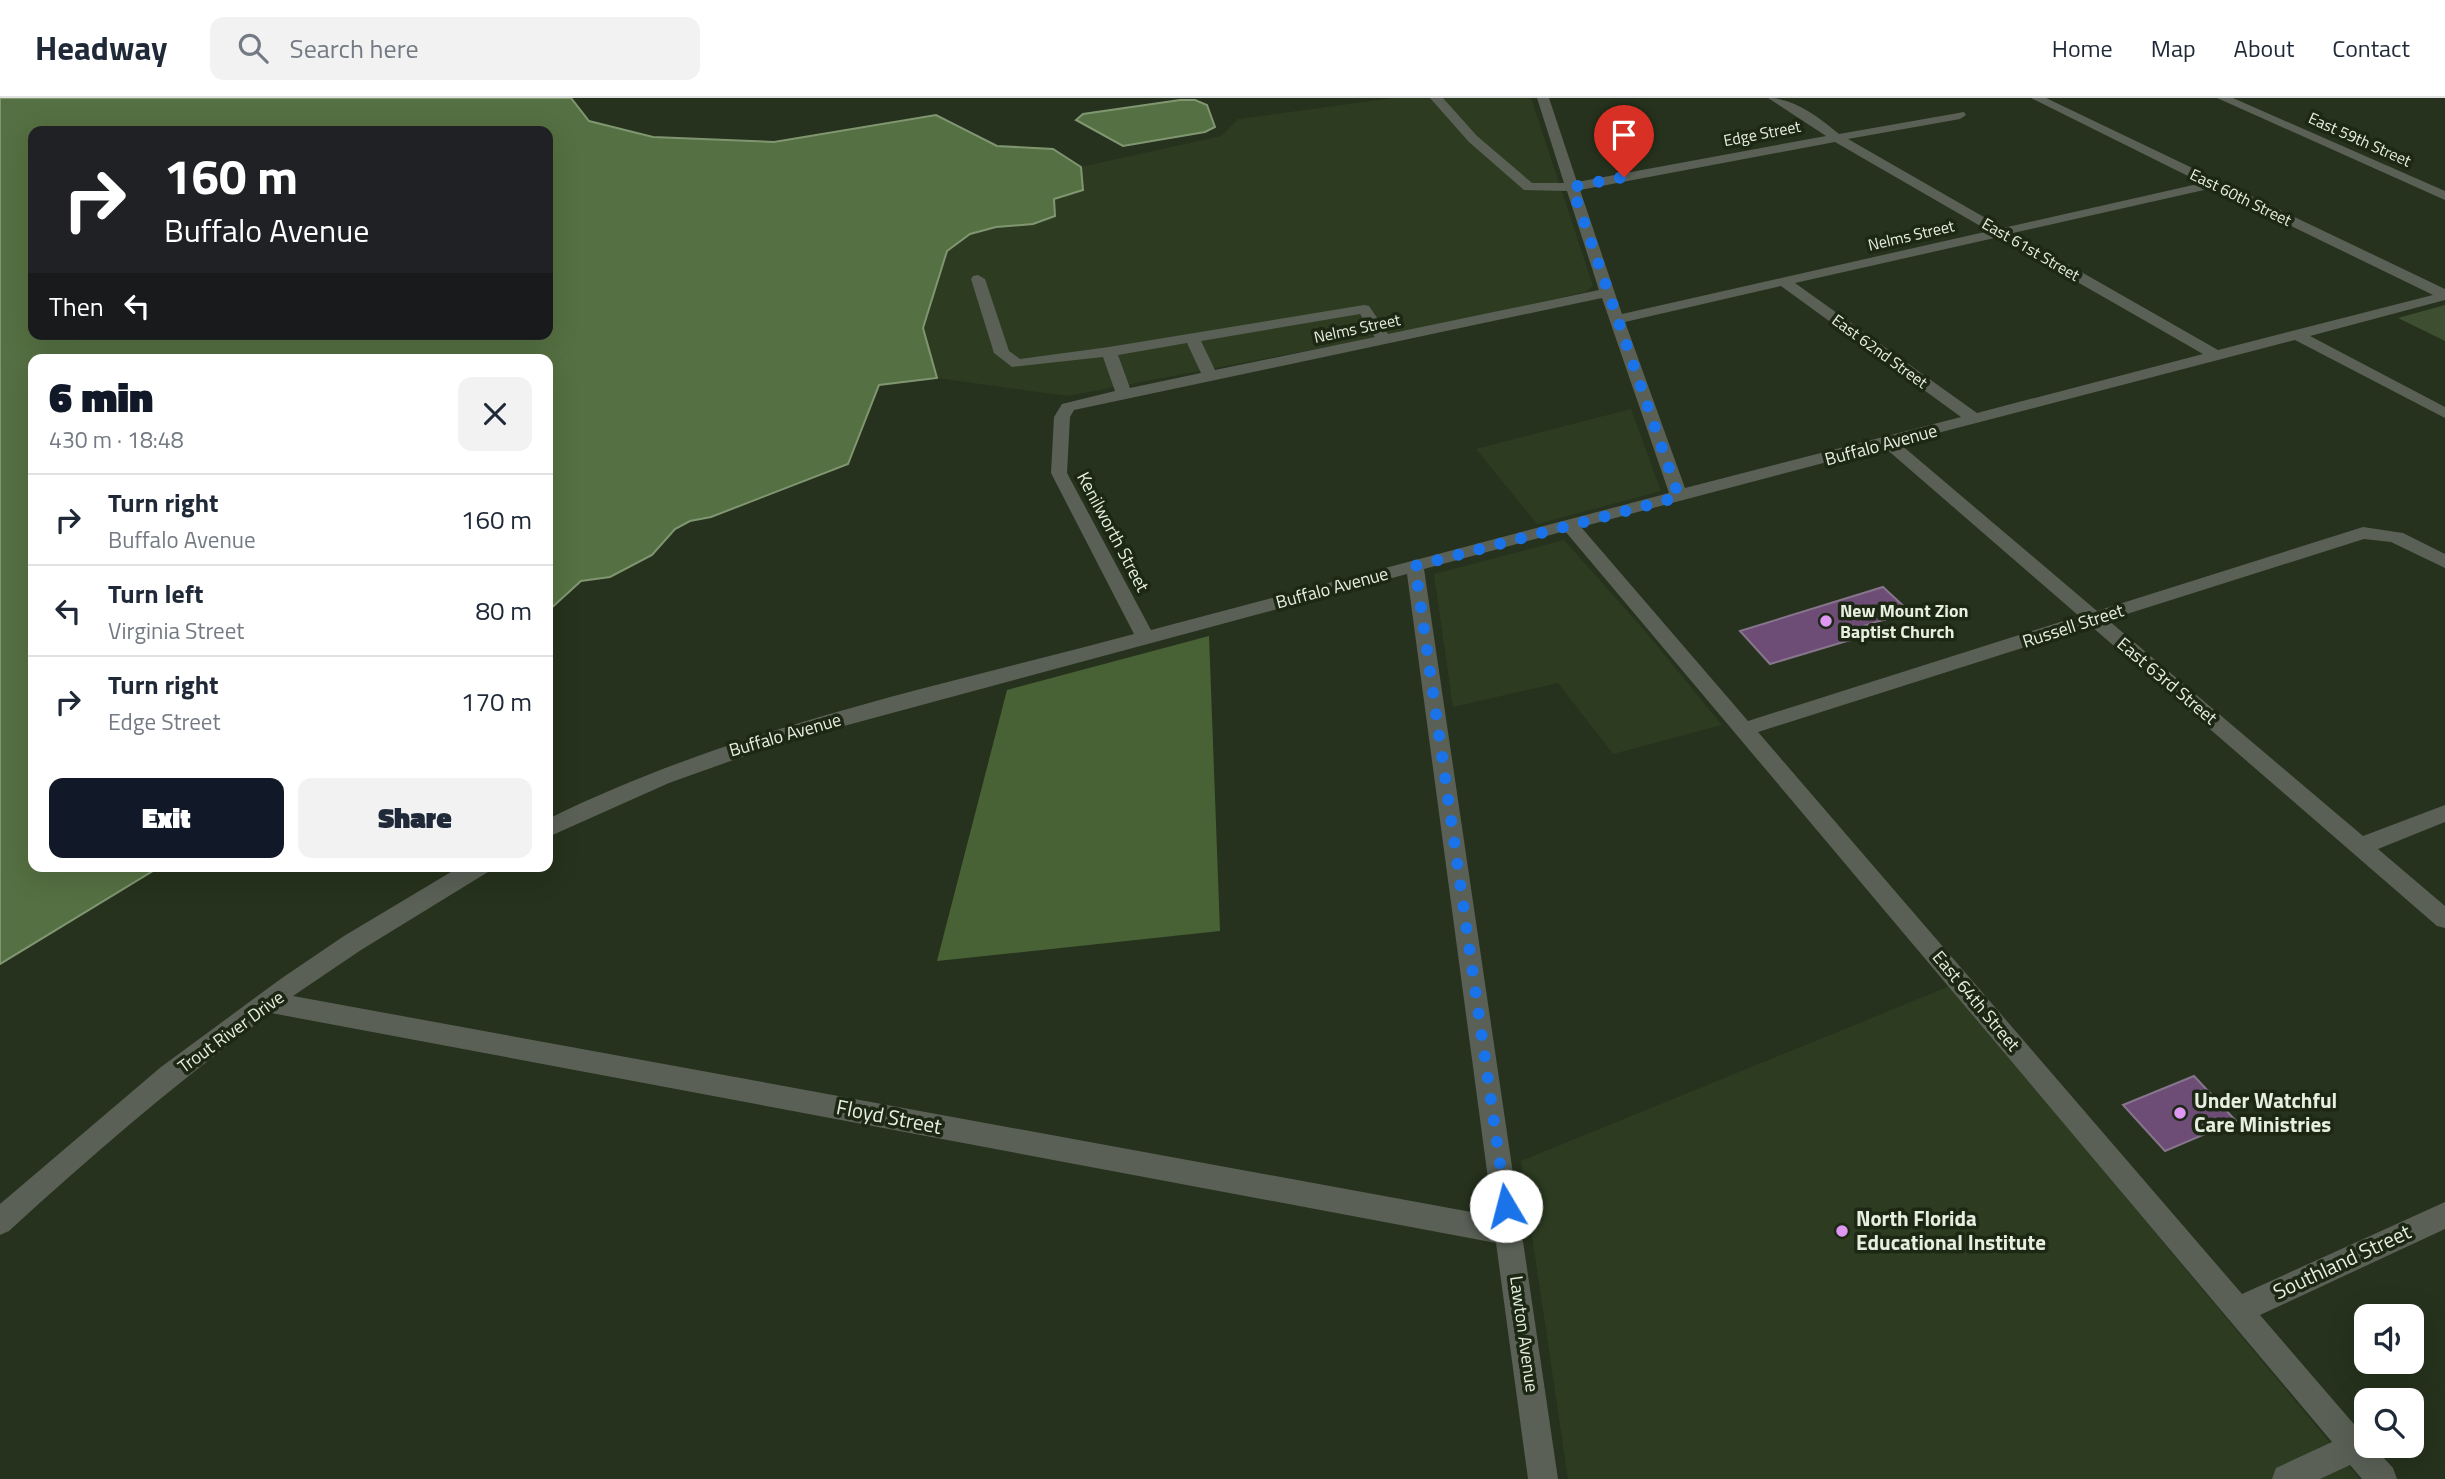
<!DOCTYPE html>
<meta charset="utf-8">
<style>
body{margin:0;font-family:"Titillium Web",sans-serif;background:#f2f2f3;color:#1f2937;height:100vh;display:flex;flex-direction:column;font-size:26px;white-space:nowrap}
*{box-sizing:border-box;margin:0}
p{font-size:23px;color:#747a83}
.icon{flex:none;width:38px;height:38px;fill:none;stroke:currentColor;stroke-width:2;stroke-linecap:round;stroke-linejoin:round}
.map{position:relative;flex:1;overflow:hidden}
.details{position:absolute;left:28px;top:256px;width:525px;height:518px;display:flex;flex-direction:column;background:#fff;border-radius:14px;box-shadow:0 7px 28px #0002}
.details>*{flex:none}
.top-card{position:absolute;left:28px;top:28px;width:525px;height:214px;border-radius:14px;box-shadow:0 7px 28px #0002;background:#202124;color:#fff;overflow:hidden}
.fabs{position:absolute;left:2354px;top:1206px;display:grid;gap:14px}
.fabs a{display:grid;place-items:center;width:70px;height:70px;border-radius:14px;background:#fff;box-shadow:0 7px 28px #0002;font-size:35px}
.pin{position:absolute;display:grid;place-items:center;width:60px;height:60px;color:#fff;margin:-72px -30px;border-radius:50% 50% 50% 0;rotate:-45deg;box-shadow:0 0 7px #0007}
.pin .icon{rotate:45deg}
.me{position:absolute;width:77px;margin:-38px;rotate:352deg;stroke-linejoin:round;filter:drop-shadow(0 0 5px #0008)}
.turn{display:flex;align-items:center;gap:24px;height:147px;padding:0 21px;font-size:32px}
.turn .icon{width:91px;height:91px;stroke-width:2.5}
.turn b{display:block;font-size:49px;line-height:60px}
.then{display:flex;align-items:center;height:66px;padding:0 21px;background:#0003;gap:14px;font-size:26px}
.round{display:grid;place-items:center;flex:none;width:74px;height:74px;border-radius:14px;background:#f2f2f3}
.headline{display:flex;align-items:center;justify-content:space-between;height:119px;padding:0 21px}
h1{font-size:42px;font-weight:800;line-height:52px;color:#111827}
.action{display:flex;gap:14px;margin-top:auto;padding:14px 21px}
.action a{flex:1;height:80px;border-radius:14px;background:#111827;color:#fff;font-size:28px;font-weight:800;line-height:80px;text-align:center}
.action a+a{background:#f2f2f3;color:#1f2937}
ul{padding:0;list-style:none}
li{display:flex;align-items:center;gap:21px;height:91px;padding:0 21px;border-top:2px solid #e0e1e3}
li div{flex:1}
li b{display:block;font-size:26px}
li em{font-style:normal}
header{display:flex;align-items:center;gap:42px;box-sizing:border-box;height:98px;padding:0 35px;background:#fff;border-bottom:2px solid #e0e1e3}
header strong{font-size:33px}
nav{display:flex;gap:38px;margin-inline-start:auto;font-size:24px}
.search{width:490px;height:63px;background:#f2f2f3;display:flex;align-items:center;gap:18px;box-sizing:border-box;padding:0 24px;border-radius:14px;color:#747a83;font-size:26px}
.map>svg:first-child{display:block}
.built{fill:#2d3c21}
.green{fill:#3d4f30}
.forest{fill:#486235}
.water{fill:#557042;stroke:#809671;stroke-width:2;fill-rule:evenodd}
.building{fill:#6d4d76;stroke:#87758c;stroke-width:2}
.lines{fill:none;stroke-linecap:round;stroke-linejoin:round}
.minor{fill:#5a6056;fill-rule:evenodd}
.route{stroke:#1a73e8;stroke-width:12;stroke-dasharray:0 21.6}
.poi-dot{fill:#de98f3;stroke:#1c2813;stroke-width:2.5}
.labels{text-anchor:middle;stroke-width:7;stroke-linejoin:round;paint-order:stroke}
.far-street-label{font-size:16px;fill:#e6eee0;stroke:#1c2813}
.street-label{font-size:18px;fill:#e6eee0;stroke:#1c2813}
.poi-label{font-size:18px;font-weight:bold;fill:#e6eee0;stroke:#1c2813;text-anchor:start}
.near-poi-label{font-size:21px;font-weight:bold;fill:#e6eee0;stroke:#1c2813;text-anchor:start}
.near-street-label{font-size:21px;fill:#e6eee0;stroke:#1c2813}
</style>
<header>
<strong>Headway</strong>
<div class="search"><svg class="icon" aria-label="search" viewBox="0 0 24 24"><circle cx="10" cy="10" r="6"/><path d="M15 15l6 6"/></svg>Search here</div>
<nav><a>Home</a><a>Map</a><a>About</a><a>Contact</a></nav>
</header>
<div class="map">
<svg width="2445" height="1381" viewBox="0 0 2445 1381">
<rect width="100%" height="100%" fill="#26321d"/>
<g class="built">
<polygon points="1393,0 1531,0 1593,188 1585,194 1421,231 1067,298 937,280 923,230 947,153 969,136 996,129 1033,126 1053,101 1083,92 1081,69 1221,38 1238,21"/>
<polygon points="1631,311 1661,393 1537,426 1476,351"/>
<polygon points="1564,442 1644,532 1722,627 1613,656 1558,585 1453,609 1434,476"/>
<polygon points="1950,888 2360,1381 1568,1381 1521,1063"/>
</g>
<polygon class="green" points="2445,207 2445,243 2398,220"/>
<polygon class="forest" points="1209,538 1220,833 937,863 1007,592"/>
<g class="water">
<path d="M0,0h571l18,23 64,16 121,5 162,-27 61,31 56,3 28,18 2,23 -29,9 1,17 -22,8 -37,3 -26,7 -23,17 -24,77 14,50 -58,7 -31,79 -137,53 -21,4 -15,8 -23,26 -42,22 -29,4 -33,30v-252h-515v507h128l-161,98zM33,33h515v203h-515z"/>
<polygon points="1180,2 1195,2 1207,7 1215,29 1205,34 1123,48 1076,22 1083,16"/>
</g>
<g class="building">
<polygon points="1883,489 1910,514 1850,532 1857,540 1770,566 1740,533"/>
<polygon points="2194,978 2236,1023 2165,1053 2123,1007"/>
</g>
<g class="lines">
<g class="minor">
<path d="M1430,0h13l34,38 55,47h32l-27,-85h12l28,84 249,-46 -58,-38c26,0 51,19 71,36l125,-22 2,3 -6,4 -112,20 155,89 199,-45 -171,-85h15l399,191v11l-135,36 135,71v11l-150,-78 -396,103 198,168 266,-84 40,6 42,21v14l-54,-26 -27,-3 -256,81 255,216 82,-31v17l-67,27 67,57v22l-8,-2 -346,-300 -333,106 484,562 203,-92v27l-185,86 105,122 1,9h7l20,22 4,11h-35l-12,-14 -30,14h-48l4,-11 56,-26 -767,-911 -141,38 134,910h-30l-32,-236 -1225,-230c-92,67 -178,141 -262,218l-9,4v-31l161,-137 121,-89 62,-42 117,-70h30l-3,6 -127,78 -68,46 1200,220 -86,-642 -626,169 -112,40 -121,54v-18c184,-91 388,-132 586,-185l-83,-161 3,-56 8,-13 53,-13 -12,-34 -91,10 -18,-14 -23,-74 2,-3 5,-1 7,4 24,72 11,8 89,-12 255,-42 5,1 19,28 211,-44 -32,-99 -43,-1 -55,-48zM1835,44l154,89 -367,83 -42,-124zM2213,90l220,107 -215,55 -205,-117zM1999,139l204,117 -226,59 -182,-130zM1781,188l180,131 -276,71 -60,-166zM1602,200l67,195 -518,137 -84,-157 3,-56 4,-7zM1360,216l15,23 -160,33 -14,-29zM1187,245l14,30 -71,15 -12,-33zM1884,349l195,169 -331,105 -167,-194z"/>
<polygon points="2217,0 2233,0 2445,93 2445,102"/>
</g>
</g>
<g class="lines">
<polyline class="route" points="1506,1108 1415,468 1679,399 1572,89 1624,79"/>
</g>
<g class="poi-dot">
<circle cx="1826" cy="523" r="7"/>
<circle cx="2180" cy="1015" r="7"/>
<circle cx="1842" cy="1133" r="7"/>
</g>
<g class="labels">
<g class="far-street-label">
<text transform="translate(1762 35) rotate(-11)" y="6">Edge Street</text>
<text transform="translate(2360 41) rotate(24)" y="6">East 59th Street</text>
<text transform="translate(2241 99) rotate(26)" y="6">East 60th Street</text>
<text transform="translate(1911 137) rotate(-13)" y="6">Nelms Street</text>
<text transform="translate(2031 151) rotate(30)" y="6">East 61st Street</text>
<text transform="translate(1357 230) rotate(-12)" y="6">Nelms Street</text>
<text transform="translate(1880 253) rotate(36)" y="6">East 62nd Street</text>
</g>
<g class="street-label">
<text transform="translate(1881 347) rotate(-15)" y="6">Buffalo Avenue</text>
<text transform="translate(1113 434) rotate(62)" y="6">Kenilworth Street</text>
<text transform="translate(1332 490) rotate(-15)" y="6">Buffalo Avenue</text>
<text transform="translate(2073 528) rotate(-18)" y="6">Russell Street</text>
<text transform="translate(2167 583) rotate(40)" y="6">East 63rd Street</text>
<text transform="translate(785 637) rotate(-16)" y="6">Buffalo Avenue</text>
<text transform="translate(1976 903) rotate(50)" y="6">East 64th Street</text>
<text transform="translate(231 934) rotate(-36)" y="6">Trout River Drive</text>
<text transform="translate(1524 1236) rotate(82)" y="6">Lawton Avenue</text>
</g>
<g class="poi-label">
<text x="1840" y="519">New Mount Zion<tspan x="1840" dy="21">Baptist Church</tspan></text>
</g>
<g class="near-poi-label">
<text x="2194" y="1010">Under Watchful<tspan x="2194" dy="24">Care Ministries</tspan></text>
<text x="1856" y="1128">North Florida<tspan x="1856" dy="24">Educational Institute</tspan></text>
</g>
<g class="near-street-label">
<text transform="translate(889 1019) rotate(11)" y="7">Floyd Street</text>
<text transform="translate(2342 1164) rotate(-25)" y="7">Southland Street</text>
</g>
</g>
</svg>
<div class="fabs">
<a><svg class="icon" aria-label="sound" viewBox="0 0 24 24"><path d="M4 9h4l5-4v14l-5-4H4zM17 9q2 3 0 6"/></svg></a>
<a><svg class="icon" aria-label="search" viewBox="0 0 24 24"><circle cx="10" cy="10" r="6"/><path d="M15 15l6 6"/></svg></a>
</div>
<div class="pin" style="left:1624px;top:79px;background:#d93025"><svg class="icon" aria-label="arrive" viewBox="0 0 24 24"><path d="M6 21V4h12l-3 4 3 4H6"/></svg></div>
<svg class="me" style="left:1506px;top:1108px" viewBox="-20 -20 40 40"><circle r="19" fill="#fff"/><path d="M0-13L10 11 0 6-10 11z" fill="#1a73e8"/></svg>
<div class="top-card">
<div class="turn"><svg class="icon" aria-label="right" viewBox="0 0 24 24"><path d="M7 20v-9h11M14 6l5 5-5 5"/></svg><div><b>160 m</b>Buffalo Avenue</div></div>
<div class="then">Then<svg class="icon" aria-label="left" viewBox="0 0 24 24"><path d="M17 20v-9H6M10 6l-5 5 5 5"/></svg></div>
</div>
<section class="details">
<div class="headline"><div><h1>6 min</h1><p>430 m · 18:48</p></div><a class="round"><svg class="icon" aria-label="close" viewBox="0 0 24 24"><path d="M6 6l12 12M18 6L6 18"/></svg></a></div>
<ul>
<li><svg class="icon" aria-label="right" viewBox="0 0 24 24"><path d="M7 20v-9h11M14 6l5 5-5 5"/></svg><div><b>Turn right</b><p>Buffalo Avenue</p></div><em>160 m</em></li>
<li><svg class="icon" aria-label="left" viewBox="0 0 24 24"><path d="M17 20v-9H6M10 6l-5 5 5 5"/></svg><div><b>Turn left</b><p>Virginia Street</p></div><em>80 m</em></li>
<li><svg class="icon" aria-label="right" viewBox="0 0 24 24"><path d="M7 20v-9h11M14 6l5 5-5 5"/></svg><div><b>Turn right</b><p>Edge Street</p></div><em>170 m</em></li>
</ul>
<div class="action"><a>Exit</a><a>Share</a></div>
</section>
</div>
